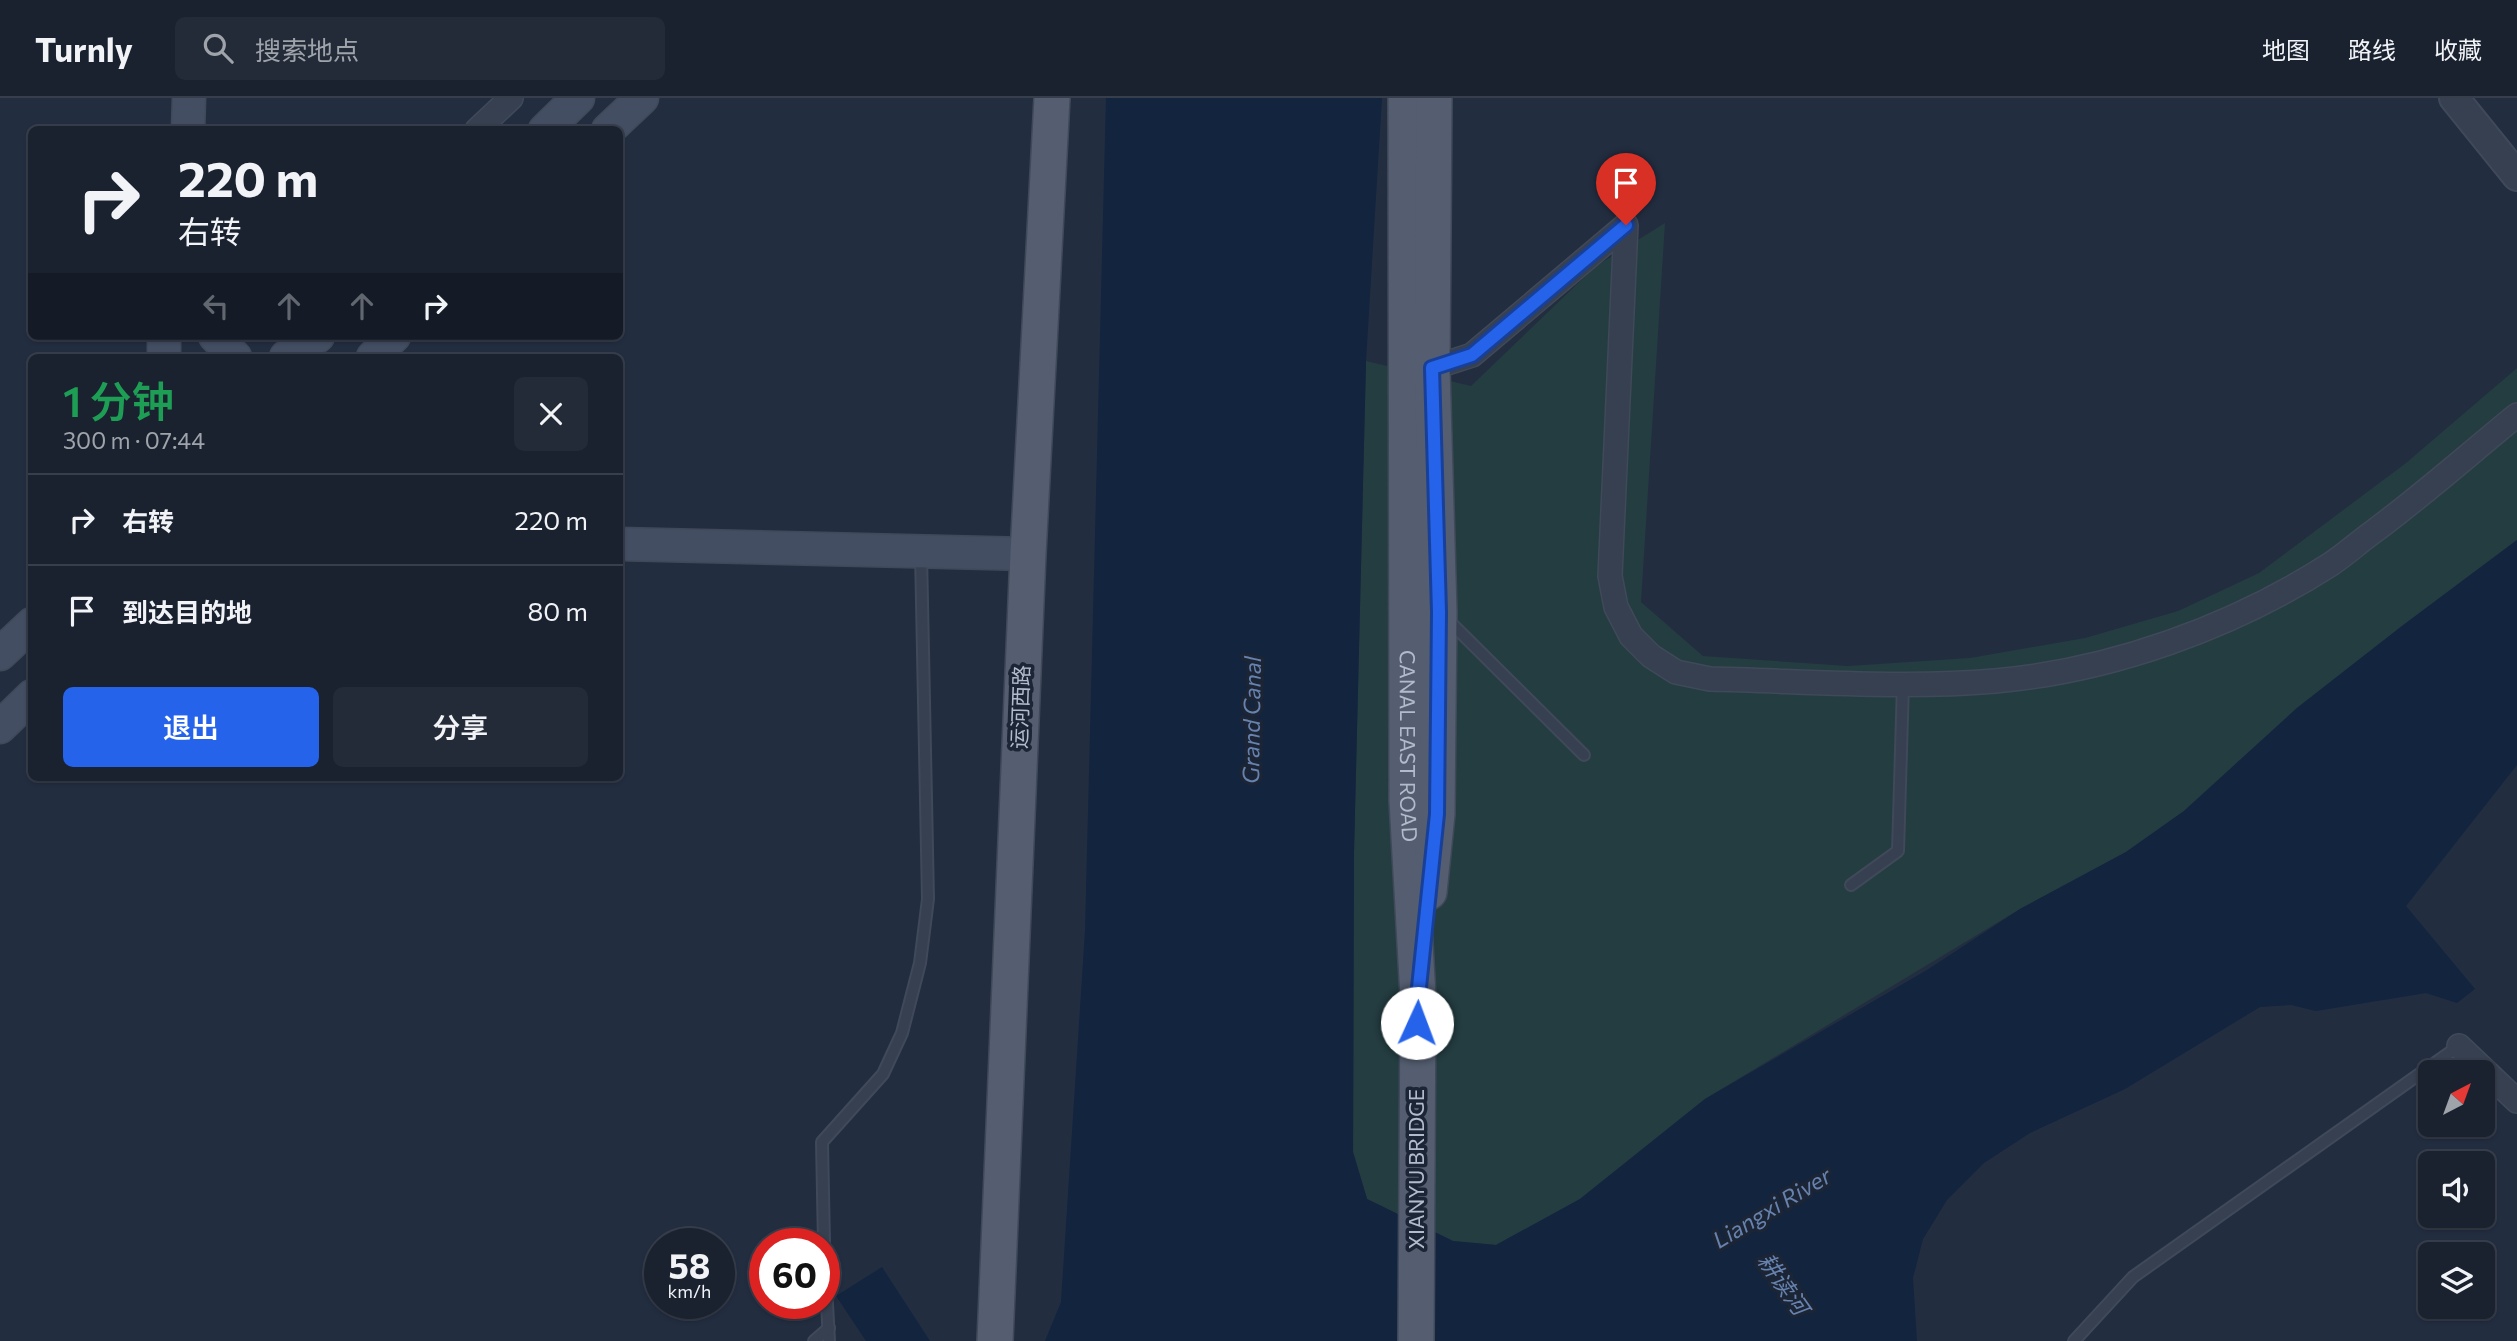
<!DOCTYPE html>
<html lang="zh">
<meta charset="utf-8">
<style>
body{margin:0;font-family:Commissioner,"Noto Sans SC",sans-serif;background:#232a38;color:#f1f3f6;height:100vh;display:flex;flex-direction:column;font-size:26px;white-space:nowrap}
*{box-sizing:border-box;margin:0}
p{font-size:23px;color:#9fa4ab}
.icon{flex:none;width:38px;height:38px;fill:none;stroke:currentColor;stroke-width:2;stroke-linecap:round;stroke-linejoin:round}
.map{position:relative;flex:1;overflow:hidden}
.panel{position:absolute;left:28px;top:256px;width:595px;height:427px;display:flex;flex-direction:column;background:#1a2230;border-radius:10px;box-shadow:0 2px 5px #0004,0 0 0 2px #383f4c}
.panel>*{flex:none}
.guide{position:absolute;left:28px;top:28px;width:595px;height:214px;border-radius:10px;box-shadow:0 2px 5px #0004,0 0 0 2px #383f4c;background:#1a2230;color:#f1f3f6;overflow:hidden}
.needle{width:46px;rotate:41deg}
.tools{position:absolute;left:2418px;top:962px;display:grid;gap:14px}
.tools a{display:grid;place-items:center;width:77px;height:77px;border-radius:10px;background:#1a2230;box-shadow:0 2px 5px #0004,0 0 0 2px #383f4c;font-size:35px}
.speed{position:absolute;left:644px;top:1130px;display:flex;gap:14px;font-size:35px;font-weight:700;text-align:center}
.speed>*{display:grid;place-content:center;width:91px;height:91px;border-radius:50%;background:#1a2230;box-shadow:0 2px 5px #0004,0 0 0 2px #383f4c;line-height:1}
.speed small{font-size:18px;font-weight:400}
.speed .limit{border:10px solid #d22;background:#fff;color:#111}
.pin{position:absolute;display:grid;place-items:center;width:60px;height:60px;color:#fff;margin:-72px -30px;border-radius:50% 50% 50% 0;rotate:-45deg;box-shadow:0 0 7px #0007}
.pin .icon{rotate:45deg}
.me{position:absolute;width:77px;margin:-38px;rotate:2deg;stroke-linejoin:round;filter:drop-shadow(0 0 5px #0008)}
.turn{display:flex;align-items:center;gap:24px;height:147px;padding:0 35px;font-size:32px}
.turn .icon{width:91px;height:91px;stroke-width:2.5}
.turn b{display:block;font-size:49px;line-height:60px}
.lanes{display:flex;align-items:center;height:66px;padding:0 35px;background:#0003;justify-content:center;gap:35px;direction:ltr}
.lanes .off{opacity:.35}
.round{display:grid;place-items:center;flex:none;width:74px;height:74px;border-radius:10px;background:#232a38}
.head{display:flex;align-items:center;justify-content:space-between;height:119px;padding:0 35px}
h1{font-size:42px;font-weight:600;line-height:52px;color:#1e9e55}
.primary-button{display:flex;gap:14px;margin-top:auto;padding:14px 35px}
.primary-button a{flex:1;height:80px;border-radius:10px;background:#2563eb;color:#fff;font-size:28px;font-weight:600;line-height:80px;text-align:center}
.primary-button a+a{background:#232a38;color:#f1f3f6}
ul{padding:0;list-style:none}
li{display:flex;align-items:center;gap:21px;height:91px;padding:0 35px;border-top:2px solid #383f4c}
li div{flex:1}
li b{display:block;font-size:26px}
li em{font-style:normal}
header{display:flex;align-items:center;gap:42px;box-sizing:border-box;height:98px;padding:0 35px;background:#1a2230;border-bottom:2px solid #383f4c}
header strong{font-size:33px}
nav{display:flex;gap:38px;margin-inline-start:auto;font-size:24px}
.search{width:490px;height:63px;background:#232a38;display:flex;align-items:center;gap:18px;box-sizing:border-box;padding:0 24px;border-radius:10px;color:#9fa4ab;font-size:26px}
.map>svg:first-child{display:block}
.green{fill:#243d41}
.water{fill:#13243f}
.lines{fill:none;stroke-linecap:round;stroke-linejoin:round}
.service-casing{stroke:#3f4959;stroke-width:14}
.minor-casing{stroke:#3f4959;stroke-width:26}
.tertiary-casing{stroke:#3f4959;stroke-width:32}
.secondary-casing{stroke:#3f4959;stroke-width:35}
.primary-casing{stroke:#3f4959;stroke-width:38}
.service{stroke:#364050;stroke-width:10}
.minor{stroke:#364050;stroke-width:23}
.tertiary{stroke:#364050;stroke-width:28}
.secondary{stroke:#434e63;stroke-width:32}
.primary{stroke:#545e70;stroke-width:35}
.route-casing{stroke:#184099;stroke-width:18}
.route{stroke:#2563eb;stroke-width:12}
.labels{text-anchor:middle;stroke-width:7;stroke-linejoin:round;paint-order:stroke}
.street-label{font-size:21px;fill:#b2bbcb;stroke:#1b2535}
.water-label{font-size:23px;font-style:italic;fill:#6782ae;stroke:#1b2535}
</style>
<header>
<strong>Turnly</strong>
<div class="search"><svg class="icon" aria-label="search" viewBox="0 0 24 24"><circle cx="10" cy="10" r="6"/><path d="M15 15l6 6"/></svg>搜索地点</div>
<nav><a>地图</a><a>路线</a><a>收藏</a></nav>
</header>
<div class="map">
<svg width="2517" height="1243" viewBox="0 0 2517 1243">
<rect width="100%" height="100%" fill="#222d40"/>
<polygon class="green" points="1665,125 1641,504 1703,558 1848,568 1970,560 2085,540 2178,513 2259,475 2406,365 2517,270 2517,442 2402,528 2297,610 2184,713 2126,754 2020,811 1705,1001 1580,1101 1496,1147 1453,1143 1367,1101 1353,1054 1354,754 1366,263 1471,288 1596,168"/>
<g class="water">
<polygon points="1106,0 1382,0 1366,263 1354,754 1353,1054 1367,1101 1453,1143 1496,1147 1580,1101 1705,1001 1927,872 2020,811 2126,754 2184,713 2297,610 2402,528 2517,442 2517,667 2406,808 2475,891 2457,905 2426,895 2316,913 2291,907 2260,909 2125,991 2030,1035 1984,1065 1947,1102 1923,1141 1913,1180 1917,1243 1045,1243 1061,1204 1085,833"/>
<polygon points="882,1169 930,1243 866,1243 836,1198"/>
</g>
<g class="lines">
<g class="service-casing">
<g id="service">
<polyline points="1447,521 1584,657"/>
<polyline points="1851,787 1898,753 1903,586"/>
<polyline points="824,1146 822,1044 883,976 902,935 920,865 928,801 921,455"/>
<polyline points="824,1149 829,1243"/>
<polyline points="814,1243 829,1230"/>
<polyline points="2074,1243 2133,1179 2459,948"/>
</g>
</g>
<g class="minor-casing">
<g id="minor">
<polyline points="477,32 511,0"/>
<path d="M1432,270l40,-13 154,-130 -16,351 6,31 15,29 20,20 25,16 34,7c93,2 192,10 285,2 116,-10 238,-54 336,-117 15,-10 28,-22 42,-32 50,-37 96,-78 144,-117"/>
<polyline points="2459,948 2517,1003"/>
</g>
</g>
<g class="tertiary-casing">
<polyline id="tertiary" points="2454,0 2517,78"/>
</g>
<g class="secondary-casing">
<g id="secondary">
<polyline points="188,32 189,0"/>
<polyline points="545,32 578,0"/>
<polyline points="608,32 642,0"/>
<polyline points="215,238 235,259"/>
<polyline points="164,259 164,238"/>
<polyline points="286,259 318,238"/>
<polyline points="373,259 394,238"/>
<polyline points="620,446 1028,456"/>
<polyline points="0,556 32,526"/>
<polyline points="0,629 32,598"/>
</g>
</g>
<g class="primary-casing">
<g id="primary">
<path id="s1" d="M1406,0l1,703 11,196 -2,344"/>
<polyline points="1429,794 1437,716 1439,514 1432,270 1434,0"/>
<polyline points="995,1243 1028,456 1052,0"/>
</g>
</g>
<use href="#service" class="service"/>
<use href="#minor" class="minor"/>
<use href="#tertiary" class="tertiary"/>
<use href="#secondary" class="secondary"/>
<use href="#primary" class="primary"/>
</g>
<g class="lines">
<g class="route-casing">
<polyline id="route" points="1417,925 1418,899 1437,716 1439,514 1432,270 1472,257 1626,127"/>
</g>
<use href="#route" class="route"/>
</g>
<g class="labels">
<g class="street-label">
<text transform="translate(1021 609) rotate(-88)" y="7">运河西路</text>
<text dy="7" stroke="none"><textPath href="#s1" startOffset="648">CANAL EAST ROAD</textPath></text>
<text transform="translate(1417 1071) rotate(-90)" y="7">XIANYU BRIDGE</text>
</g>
<g class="water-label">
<text transform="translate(1252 622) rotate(-89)" y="8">Grand Canal</text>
<text transform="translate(1772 1110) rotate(-31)" y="8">Liangxi River</text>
<text transform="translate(1783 1186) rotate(55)" y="8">耕读河</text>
</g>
</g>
</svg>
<div class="tools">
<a><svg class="needle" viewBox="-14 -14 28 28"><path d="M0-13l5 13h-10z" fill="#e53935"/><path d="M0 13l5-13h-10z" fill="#9fa4ab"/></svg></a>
<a><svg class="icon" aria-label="sound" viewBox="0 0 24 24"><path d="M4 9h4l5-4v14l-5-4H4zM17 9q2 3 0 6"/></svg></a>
<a><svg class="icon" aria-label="layers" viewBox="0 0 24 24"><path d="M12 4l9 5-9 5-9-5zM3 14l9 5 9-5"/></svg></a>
</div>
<div class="speed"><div>58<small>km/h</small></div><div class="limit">60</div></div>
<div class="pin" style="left:1626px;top:127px;background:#d93025"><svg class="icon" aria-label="arrive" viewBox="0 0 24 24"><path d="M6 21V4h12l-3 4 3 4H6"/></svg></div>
<svg class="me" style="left:1417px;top:925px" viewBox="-20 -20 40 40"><circle r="19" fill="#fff"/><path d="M0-13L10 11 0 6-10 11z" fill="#2563eb"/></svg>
<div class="guide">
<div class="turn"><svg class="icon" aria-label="right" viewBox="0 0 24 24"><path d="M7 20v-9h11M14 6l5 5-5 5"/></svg><div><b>220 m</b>右转</div></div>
<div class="lanes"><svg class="icon off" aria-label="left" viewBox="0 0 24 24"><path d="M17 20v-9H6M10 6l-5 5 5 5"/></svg><svg class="icon off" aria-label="ahead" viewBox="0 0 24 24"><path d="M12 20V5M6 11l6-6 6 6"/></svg><svg class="icon off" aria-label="ahead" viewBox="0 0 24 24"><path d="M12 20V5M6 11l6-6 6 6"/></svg><svg class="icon" aria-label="right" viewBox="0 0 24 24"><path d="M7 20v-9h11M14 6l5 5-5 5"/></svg></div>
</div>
<section class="panel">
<div class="head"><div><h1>1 分钟</h1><p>300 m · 07:44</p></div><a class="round"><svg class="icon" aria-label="close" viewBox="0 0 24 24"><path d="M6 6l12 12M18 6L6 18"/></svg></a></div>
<ul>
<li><svg class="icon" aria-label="right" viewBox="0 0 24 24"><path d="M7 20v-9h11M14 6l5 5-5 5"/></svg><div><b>右转</b></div><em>220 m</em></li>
<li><svg class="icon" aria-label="arrive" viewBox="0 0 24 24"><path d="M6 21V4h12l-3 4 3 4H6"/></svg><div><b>到达目的地</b></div><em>80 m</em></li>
</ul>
<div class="primary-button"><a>退出</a><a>分享</a></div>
</section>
</div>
